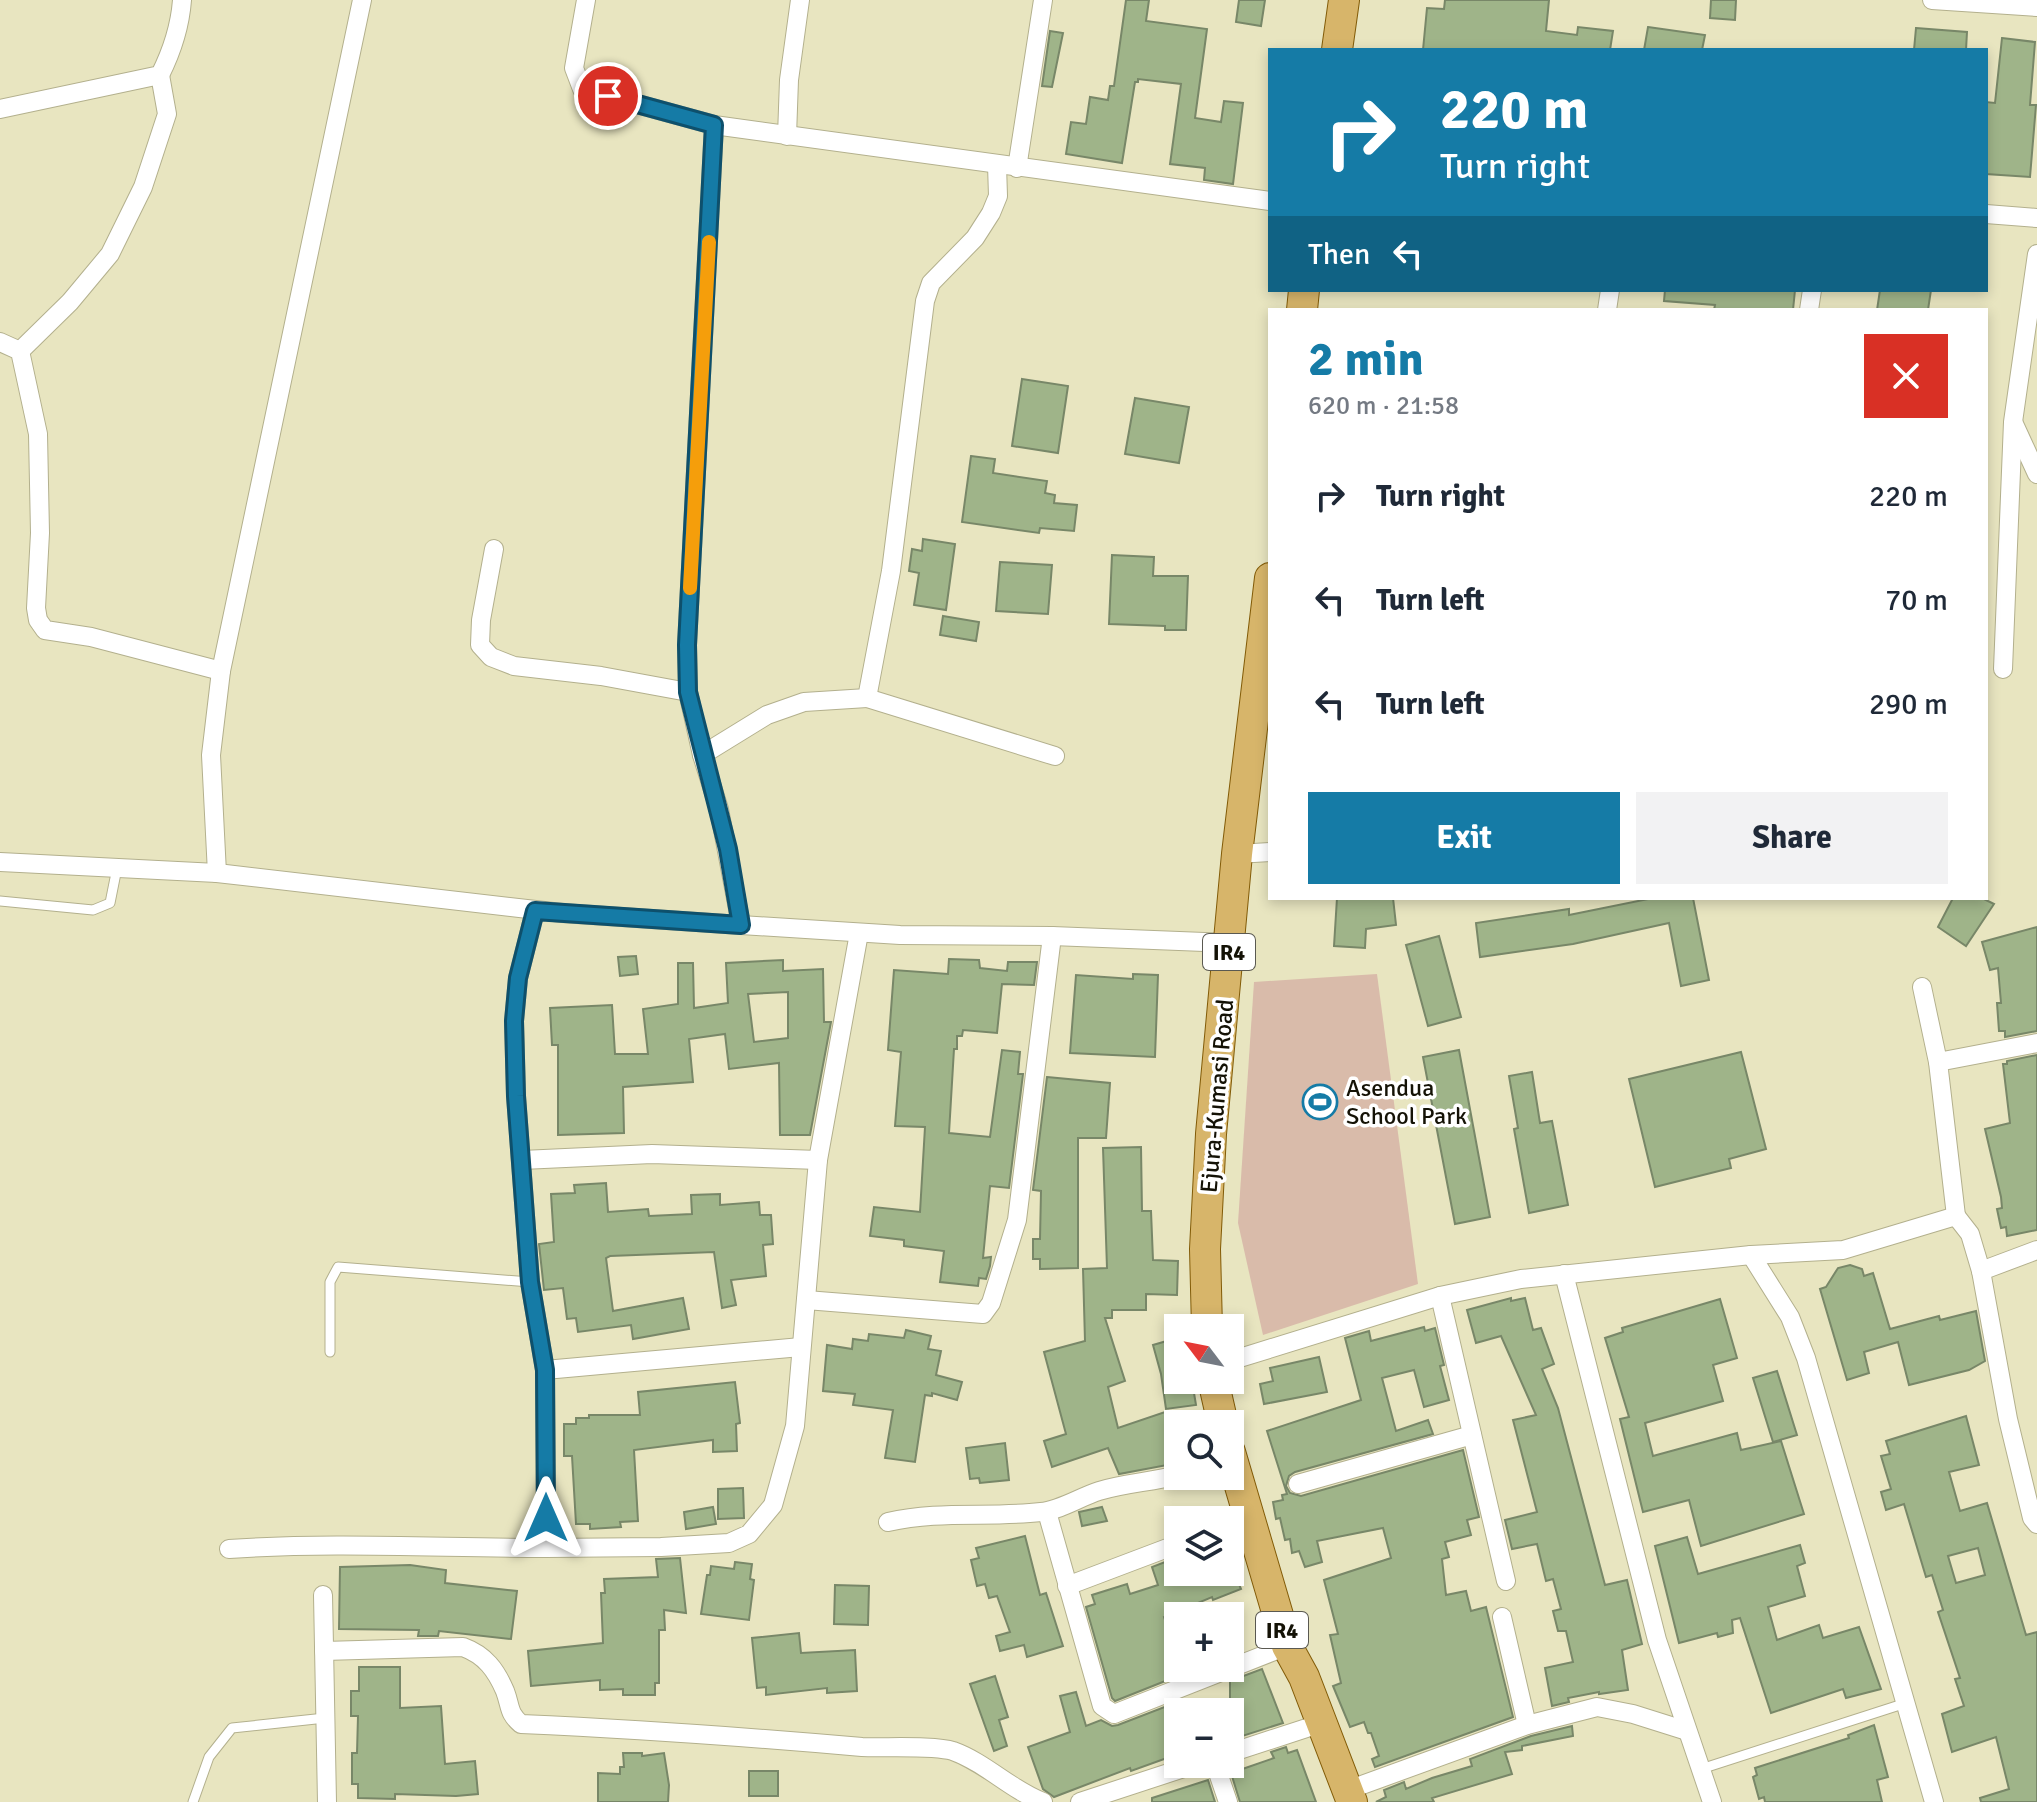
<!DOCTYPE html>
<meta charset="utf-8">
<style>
body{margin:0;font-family:Signika,sans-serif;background:#f2f2f3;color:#1f2937;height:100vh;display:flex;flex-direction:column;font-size:30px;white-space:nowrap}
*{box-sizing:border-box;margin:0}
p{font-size:26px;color:#747a83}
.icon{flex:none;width:44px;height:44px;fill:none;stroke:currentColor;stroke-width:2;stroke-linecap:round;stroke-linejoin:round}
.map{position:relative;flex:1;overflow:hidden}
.details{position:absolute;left:1268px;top:308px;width:720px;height:592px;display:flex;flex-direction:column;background:#fff;border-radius:0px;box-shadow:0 4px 12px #0003}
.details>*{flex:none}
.top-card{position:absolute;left:1268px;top:48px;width:720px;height:244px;border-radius:0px;box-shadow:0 4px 12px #0003;background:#157ba6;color:#fff;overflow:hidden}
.needle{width:52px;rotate:302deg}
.controls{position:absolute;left:1164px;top:1314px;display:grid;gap:16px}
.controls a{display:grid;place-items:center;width:80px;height:80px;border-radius:0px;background:#fff;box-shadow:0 4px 12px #0003;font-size:40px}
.pin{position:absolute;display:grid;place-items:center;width:68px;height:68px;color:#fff;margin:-34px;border:4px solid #fff;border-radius:50%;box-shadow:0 2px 8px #0007}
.me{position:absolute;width:88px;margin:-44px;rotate:0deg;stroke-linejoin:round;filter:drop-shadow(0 0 6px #0008)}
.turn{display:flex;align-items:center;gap:28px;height:168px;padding:0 40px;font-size:36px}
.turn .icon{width:104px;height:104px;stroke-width:2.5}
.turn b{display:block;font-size:56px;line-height:68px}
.then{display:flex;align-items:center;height:76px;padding:0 40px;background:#0003;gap:16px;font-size:30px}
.round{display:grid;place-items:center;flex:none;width:84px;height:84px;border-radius:0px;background:#f2f2f3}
.overview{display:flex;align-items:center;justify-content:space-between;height:136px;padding:0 40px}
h1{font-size:48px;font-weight:700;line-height:60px;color:#157ba6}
.button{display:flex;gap:16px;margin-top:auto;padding:16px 40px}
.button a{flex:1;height:92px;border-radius:0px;background:#157ba6;color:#fff;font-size:32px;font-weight:700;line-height:92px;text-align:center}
.button a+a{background:#f2f2f3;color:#1f2937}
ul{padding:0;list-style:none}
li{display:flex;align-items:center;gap:24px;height:104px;padding:0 40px}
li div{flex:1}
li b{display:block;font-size:30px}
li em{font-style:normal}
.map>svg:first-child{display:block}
.green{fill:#d9bbaa}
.building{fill:#9fb489;stroke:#788768;stroke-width:2;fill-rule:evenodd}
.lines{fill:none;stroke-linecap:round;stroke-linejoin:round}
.lane-casing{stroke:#b3b08d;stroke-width:11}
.street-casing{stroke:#b3b08d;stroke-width:20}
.primary-casing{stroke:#825b07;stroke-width:32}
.lane{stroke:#fff;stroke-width:9}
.street{stroke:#fff;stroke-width:18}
.primary{stroke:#d7b56a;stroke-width:30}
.route-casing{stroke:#0e506c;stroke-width:20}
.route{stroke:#157ba6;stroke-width:14}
.slow{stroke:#f59e0b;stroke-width:14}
.labels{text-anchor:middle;stroke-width:7;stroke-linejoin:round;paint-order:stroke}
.shield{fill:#fff;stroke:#5a5951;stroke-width:2}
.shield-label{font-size:22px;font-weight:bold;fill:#141206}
.poi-label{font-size:24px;fill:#141206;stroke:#fff;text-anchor:start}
.street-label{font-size:24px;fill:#141206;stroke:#fff}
</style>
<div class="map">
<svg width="2037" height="1802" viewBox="0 0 2037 1802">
<rect width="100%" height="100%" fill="#e8e5c0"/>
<polygon class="green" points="1377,974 1418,1284 1263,1335 1238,1223 1254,982"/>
<g class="building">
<polygon points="1126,0 1149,0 1146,21 1207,29 1195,118 1221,122 1224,101 1243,103 1233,184 1204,180 1205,168 1170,164 1181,84 1138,79 1138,82 1135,82 1122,163 1066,154 1071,122 1086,124 1090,97 1108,100 1110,86 1114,86"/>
<polygon points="1239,0 1265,0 1261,26 1236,22"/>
<polygon points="1445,0 1549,0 1546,31 1577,35 1578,27 1613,31 1610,50 1423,50 1427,8 1444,9"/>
<polygon points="1711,0 1736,0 1735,20 1710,18"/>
<polygon points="1648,27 1705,35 1702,50 1644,50"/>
<polygon points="1916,28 1967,32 1966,50 1914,50"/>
<polygon points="1050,31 1063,33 1052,87 1042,86"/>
<polygon points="2002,38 2035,42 2030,105 2036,105 2030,177 1986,174 1986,102 1995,103"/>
<polygon points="1665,290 1795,290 1793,310 1714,310 1715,305 1664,301"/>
<polygon points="1880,290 1931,290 1928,310 1877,310"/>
<polygon points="1022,379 1068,386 1058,453 1012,446"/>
<polygon points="1135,398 1189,407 1179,463 1125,454"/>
<polygon points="971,456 995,459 993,473 1047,481 1045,493 1055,495 1054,503 1077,505 1074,531 1040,528 1039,533 962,522"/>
<polygon points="923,539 955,544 946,610 914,605 919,573 909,571 912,549 922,551"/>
<polygon points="1112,555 1154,557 1153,576 1188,576 1186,630 1165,630 1165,626 1109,624"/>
<polygon points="1000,562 1052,565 1048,614 996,611"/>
<polygon points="943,616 979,622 976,641 940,635"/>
<polygon points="1337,898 1393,898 1396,925 1366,929 1365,948 1334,946"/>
<polygon points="1653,898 1693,898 1709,980 1681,986 1669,923 1573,944 1480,957 1476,923 1569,909 1569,915"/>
<polygon points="1953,898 1982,898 1994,904 1966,946 1938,927"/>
<polygon points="2037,927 2037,1031 2005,1037 2005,1031 1999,1031 1997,1003 2001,1003 1998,968 1990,970 1982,942"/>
<polygon points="1439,936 1461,1017 1428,1026 1406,945"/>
<polygon points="636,956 638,974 620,976 618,957"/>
<polygon points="949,959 979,960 980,968 1007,971 1008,962 1037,962 1034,985 1002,984 997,1033 963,1030 962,1036 957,1036 957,1049 954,1049 949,1133 990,1137 1002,1050 1020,1052 1018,1074 1023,1074 1009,1188 990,1186 983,1258 991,1257 990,1266 986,1279 979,1278 978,1286 940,1282 944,1251 904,1246 904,1240 870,1236 874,1207 920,1212 925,1127 895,1126 901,1052 888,1050 894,970 948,974"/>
<path d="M783,960v11l40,-2 1,53h7l-21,113h-30l-1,-72 -50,6 -4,-35 -36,5 4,43 -70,5 1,46 -66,2v-90h-6l-2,-37 62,-3 3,49h33l-5,-45 35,-5v-41h15l1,45 34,-5 -2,-40zM788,992v46l-34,4 -6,-48z"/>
<polygon points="1133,974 1158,975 1155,1057 1070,1053 1076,975 1133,979"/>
<polygon points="1459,1050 1490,1217 1455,1224 1423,1057"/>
<polygon points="1741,1052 1766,1149 1729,1159 1731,1168 1655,1187 1629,1079"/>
<polygon points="2037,1055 2037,1230 2007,1236 2006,1227 2001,1228 1997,1209 2002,1208 2001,1197 1985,1129 2010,1123 2003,1064 2007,1064 2007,1061"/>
<polygon points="1532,1072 1540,1123 1552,1121 1568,1205 1529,1213 1514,1129 1518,1128 1509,1076"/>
<polygon points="1047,1077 1110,1083 1106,1138 1078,1138 1078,1268 1040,1269 1040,1259 1033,1259 1033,1239 1040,1239 1041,1191 1033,1190"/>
<polygon points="1141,1147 1142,1211 1151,1211 1153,1260 1178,1261 1177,1295 1146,1294 1146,1310 1112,1310 1112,1318 1105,1318 1125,1381 1108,1387 1118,1428 1168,1411 1178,1439 1178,1463 1119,1474 1108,1448 1052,1467 1044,1441 1066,1434 1044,1352 1085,1341 1083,1269 1107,1268 1103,1148"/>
<polygon points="606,1183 608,1212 648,1209 649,1216 692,1214 691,1195 720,1194 720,1205 759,1202 760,1215 771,1215 773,1244 763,1245 766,1276 731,1280 736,1305 722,1308 714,1252 610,1256 606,1258 613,1311 683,1298 689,1329 633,1339 631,1325 578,1332 576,1318 567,1319 563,1288 544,1290 539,1244 554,1242 551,1194 575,1193 574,1185"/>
<polygon points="1850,1265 1862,1269 1864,1276 1873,1273 1890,1329 1939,1316 1940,1320 1976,1311 1985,1361 1969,1370 1909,1385 1898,1342 1864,1352 1869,1373 1847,1380 1820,1289 1826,1287 1838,1268"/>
<polygon points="1511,1298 1511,1301 1525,1298 1533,1330 1541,1328 1554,1364 1542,1369 1558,1408 1605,1585 1627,1580 1642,1644 1622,1650 1628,1690 1599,1694 1599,1692 1568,1698 1569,1702 1552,1706 1545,1668 1573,1662 1566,1631 1558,1631 1553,1611 1561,1609 1553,1579 1546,1581 1537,1544 1512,1549 1505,1520 1537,1512 1513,1420 1536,1415 1501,1336 1476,1343 1467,1310"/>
<polygon points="1720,1299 1737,1358 1713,1365 1723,1401 1645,1423 1653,1456 1737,1433 1741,1450 1781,1441 1804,1514 1701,1546 1689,1500 1643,1512 1620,1419 1629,1417 1605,1338 1623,1332 1622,1328"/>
<polygon points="1424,1327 1425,1331 1435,1328 1444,1365 1440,1366 1449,1400 1424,1407 1414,1370 1382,1378 1396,1431 1428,1420 1433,1434 1295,1472 1289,1476 1286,1486 1290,1493 1301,1496 1463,1450 1479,1517 1467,1520 1471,1535 1445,1542 1449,1557 1442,1559 1446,1595 1466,1591 1471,1611 1486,1607 1513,1717 1375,1767 1372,1759 1379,1756 1371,1733 1368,1733 1364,1722 1350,1727 1333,1686 1341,1683 1330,1635 1338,1634 1324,1580 1391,1558 1383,1528 1317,1541 1322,1562 1305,1567 1299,1551 1292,1553 1290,1539 1285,1540 1280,1518 1276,1519 1273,1502 1283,1500 1282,1495 1287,1494 1267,1431 1361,1400 1345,1338 1369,1331 1371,1341"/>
<polygon points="906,1330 931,1336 928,1349 941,1351 936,1375 962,1382 957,1400 932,1393 932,1396 925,1395 915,1462 885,1458 893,1410 853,1405 855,1394 823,1391 827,1345 852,1349 853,1339 868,1341 869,1334 904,1338"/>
<polygon points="1170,1340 1178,1366 1178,1380 1183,1382 1192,1381 1196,1405 1166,1409 1161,1374 1153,1345"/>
<polygon points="1319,1357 1327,1392 1264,1404 1260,1384 1273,1381 1270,1368"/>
<polygon points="1777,1371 1797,1435 1773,1442 1753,1378"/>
<polygon points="735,1382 740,1423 736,1424 737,1451 713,1452 713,1440 634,1450 638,1521 620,1522 621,1527 590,1529 590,1524 576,1524 572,1456 564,1456 564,1424 576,1424 576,1418 589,1418 589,1415 640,1415 638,1392"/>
<path d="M1966,1416l13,49 -30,7 11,39 27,-8 39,132 11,-3v170h-56l-1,-4 29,-9 -13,-52 -44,15 -10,-38 22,-8 -9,-27 5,-1 -22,-66 5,-2 -11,-35 -6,2 -22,-73 -18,6 -5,-18 10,-3 -10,-33 9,-2 -4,-13zM1978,1548l7,27 -29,8 -8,-27z"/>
<polygon points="1005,1443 1009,1480 980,1483 979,1478 970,1479 966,1448"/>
<polygon points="743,1488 744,1518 718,1519 718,1489"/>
<polygon points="713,1507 716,1524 686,1529 684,1512"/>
<polygon points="1102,1507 1107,1521 1082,1526 1079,1512"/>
<polygon points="1025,1536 1040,1595 1046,1593 1063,1646 1027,1657 1024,1645 1000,1651 996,1636 1010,1632 997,1596 989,1598 985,1584 977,1586 971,1560 979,1558 976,1548"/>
<polygon points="1687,1537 1698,1574 1800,1545 1805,1563 1797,1566 1805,1596 1768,1607 1777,1640 1819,1625 1823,1638 1859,1627 1881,1689 1846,1698 1843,1689 1771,1713 1740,1618 1732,1620 1733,1633 1718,1637 1717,1633 1679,1643 1655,1546"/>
<polygon points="1178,1557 1178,1572 1234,1572 1241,1589 1213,1600 1212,1597 1164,1617 1178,1656 1178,1668 1198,1668 1115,1701 1112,1698 1086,1607 1095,1604 1092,1595 1127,1584 1130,1594 1158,1585 1152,1567"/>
<polygon points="680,1558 686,1613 664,1610 665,1630 659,1630 659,1683 655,1683 655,1695 623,1695 623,1689 600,1690 600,1680 531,1686 528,1651 603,1643 601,1593 605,1593 604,1579 658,1577 656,1559"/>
<polygon points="735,1562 752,1564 750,1579 754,1580 749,1620 701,1614 707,1575 710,1575 711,1566 734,1569"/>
<polygon points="410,1565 446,1570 445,1583 517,1591 511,1639 439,1631 438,1636 418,1636 419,1630 339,1629 340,1567"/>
<polygon points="835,1585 869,1586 868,1625 834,1624"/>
<polygon points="799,1633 801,1653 855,1650 857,1691 827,1693 827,1688 766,1695 766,1687 757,1688 752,1638"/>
<polygon points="359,1667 400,1667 400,1708 441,1706 445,1764 475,1761 478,1794 456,1796 395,1794 395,1799 358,1798 358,1784 352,1784 352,1753 357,1753 358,1716 351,1716 351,1691 359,1691"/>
<polygon points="1262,1669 1283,1723 1230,1740 1230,1681"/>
<polygon points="995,1676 1008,1717 999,1720 1007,1746 994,1751 970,1684"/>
<polygon points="1076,1692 1086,1726 1101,1720 1112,1726 1118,1725 1180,1701 1184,1712 1178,1712 1178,1754 1131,1771 1130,1768 1054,1797 1043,1789 1028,1747 1070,1732 1060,1696"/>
<polygon points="1874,1725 1888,1777 1877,1780 1882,1802 1765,1802 1764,1797 1759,1799 1753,1777 1757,1775 1755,1768 1849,1738 1848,1735"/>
<polygon points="1572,1726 1573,1736 1522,1746 1522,1750 1505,1752 1512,1774 1432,1798 1434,1802 1376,1802 1386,1797 1384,1790 1404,1782 1406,1789 1432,1778 1472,1766 1470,1759 1531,1736"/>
<polygon points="1286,1747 1288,1753 1297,1750 1316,1802 1240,1802 1231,1773 1274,1758 1271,1752"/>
<polygon points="623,1753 642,1753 642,1756 664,1753 669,1785 668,1802 598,1802 598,1773 620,1774 620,1767 624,1767"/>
<rect x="749" y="1771" width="29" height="25"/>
<polygon points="1208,1780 1215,1802 1152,1802 1152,1798"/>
</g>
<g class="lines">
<g class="lane-casing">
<g id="lane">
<polyline points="0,901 93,910 110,903 117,868"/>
<polyline points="330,1352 330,1282 338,1267 530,1282"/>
<polyline points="1701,1769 1906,1703"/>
<polyline points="193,1802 209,1757 232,1728 325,1718"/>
</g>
</g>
<g class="street-casing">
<g id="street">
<polyline points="586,0 574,68 582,89 714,125 1270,201"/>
<polyline points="1932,0 2037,7"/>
<path d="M0,109l160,-34c12,-24 20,-48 22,-75"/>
<polyline points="714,125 687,645 688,692 702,755 767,715 804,702 867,698 891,571 925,301 931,283 975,238 991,213 998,196 997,165"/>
<polyline points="787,136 789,80 800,0"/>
<polyline points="1017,168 1043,0"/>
<polyline points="1986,214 2037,218"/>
<polyline points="1607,310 1610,290"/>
<polyline points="1809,310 1812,290"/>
<polyline points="0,342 20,351 38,434 40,533 36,608 38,620 45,630 91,637 221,671"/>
<polyline points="20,351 70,302 110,254 143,187 167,114 160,75"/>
<polyline points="2014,424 2037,474"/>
<polyline points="494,549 481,620 480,645 491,657 514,666 601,676 688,692"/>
<polyline points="2003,669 2013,422 2037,254"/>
<polyline points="867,698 1055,756"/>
<polyline points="702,755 719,809 741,925"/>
<polyline points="1237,854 1270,852"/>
<polyline points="0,862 217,873 562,913 741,925 900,935 1052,936 1230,943"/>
<polyline points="217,873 211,755 221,671 362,0"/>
<polyline points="535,911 518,978 514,1021 516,1096 530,1282 545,1370 546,1548 661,1547 729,1543 749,1534 773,1505 795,1426 818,1160 859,933"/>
<polyline points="1922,987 1938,1062"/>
<polyline points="522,1160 652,1154 818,1160"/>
<polyline points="1956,1216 1938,1062 2037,1043"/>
<polyline points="1751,1255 1790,1317 1806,1358 1934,1802"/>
<polyline points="1981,1271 2037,1250"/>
<polyline points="1564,1274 1657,1640 1712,1802"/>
<polyline points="1440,1296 1506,1581"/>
<polyline points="806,1300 983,1314 991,1303 1017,1220 1052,936"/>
<polyline points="1230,1361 1440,1296 1521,1279 1751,1255 1843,1250 1956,1216 1970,1234 1981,1271 2008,1419 2032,1518 2037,1524"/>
<polyline points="545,1370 801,1347"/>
<polyline points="1298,1484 1472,1435"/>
<polyline points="1047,1512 1102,1706 1114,1714 1287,1646"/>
<path d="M888,1522c52,-12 101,-4 153,-10 20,-2 39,-15 58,-21 26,-8 53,-9 79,-16"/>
<polyline points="1230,1525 1249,1517"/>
<path d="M229,1549c105,-7 211,-1 317,-1"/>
<polyline points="1067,1586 1178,1544"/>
<polyline points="323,1595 327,1802"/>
<polyline points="1502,1617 1527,1725"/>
<path d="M324,1651l139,-4c22,8 33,23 42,44 6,16 3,22 16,33 114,5 227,13 341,23 22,1 73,-2 91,4 33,12 58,39 90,51"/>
<polyline points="1230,1753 1322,1723"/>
<polyline points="1215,1764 1228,1802"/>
<polyline points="1348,1790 1527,1725 1597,1707 1633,1714 1687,1731"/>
<polyline points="1080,1802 1196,1764"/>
</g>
</g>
<g class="primary-casing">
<g id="primary">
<polyline points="1337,50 1344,0"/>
<polyline points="1302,310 1304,290"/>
<polyline points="1207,1328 1205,1249 1211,1134 1237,854 1270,578"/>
<polyline points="1213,1380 1223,1424"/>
<polyline points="1230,1452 1287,1646 1304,1677 1352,1802"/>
</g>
</g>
<use href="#lane" class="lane"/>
<use href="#street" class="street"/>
<use href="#primary" class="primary"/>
</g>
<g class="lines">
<g class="route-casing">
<polyline id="route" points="546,1518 545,1370 530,1282 516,1096 514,1021 518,978 535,911 741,925 728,849 688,692 687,645 714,125 608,96"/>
</g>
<use href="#route" class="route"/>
<polyline class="slow" points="690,588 709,242"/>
</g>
<defs>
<g id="stadium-ring" transform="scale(1.8)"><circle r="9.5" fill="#fff" stroke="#157ba6" stroke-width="1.5"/><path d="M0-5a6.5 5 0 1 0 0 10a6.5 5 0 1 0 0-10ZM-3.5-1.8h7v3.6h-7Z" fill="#157ba6"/></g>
</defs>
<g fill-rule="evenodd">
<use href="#stadium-ring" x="1320" y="1102"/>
</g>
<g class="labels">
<g class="shield">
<rect x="1203" y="934" width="52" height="36" rx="6"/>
<rect x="1256" y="1612" width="52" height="36" rx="6"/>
</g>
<g class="shield-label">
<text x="1229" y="960">IR4</text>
<text x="1282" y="1638">IR4</text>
</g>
<g class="poi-label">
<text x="1346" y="1096">Asendua<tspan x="1346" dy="28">School Park</tspan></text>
</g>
<g class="street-label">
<text transform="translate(1217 1096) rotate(-85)" y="8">Ejura-Kumasi Road</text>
</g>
</g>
</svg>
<div class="controls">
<a><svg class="needle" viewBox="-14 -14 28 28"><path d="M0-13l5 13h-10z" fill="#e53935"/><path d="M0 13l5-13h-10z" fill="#747a83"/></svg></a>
<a><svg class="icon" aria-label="search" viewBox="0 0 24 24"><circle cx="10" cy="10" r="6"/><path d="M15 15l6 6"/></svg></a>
<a><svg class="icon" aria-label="layers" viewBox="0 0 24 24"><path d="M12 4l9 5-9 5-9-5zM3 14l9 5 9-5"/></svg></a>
<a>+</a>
<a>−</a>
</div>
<div class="pin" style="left:608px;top:96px;background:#d93025"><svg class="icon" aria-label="arrive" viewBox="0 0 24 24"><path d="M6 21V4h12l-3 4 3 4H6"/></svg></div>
<svg class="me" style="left:546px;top:1518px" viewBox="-20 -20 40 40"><path d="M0-17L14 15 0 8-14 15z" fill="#157ba6" stroke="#fff" stroke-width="4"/></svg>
<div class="top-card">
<div class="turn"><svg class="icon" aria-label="right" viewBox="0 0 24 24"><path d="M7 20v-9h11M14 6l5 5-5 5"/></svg><div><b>220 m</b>Turn right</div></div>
<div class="then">Then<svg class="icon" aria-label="left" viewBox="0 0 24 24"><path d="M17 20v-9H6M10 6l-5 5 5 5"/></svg></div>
</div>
<section class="details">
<div class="overview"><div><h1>2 min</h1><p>620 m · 21:58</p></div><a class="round" style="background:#d93025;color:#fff"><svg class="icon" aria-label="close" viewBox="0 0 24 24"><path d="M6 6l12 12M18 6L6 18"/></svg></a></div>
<ul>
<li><svg class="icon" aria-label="right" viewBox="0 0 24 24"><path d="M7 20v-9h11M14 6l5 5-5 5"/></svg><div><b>Turn right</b></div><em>220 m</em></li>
<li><svg class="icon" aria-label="left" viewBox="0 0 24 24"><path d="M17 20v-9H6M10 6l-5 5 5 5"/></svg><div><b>Turn left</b></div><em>70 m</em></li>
<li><svg class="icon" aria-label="left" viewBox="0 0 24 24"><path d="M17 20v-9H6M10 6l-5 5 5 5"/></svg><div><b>Turn left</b></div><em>290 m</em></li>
</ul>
<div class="button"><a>Exit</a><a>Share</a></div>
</section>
</div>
